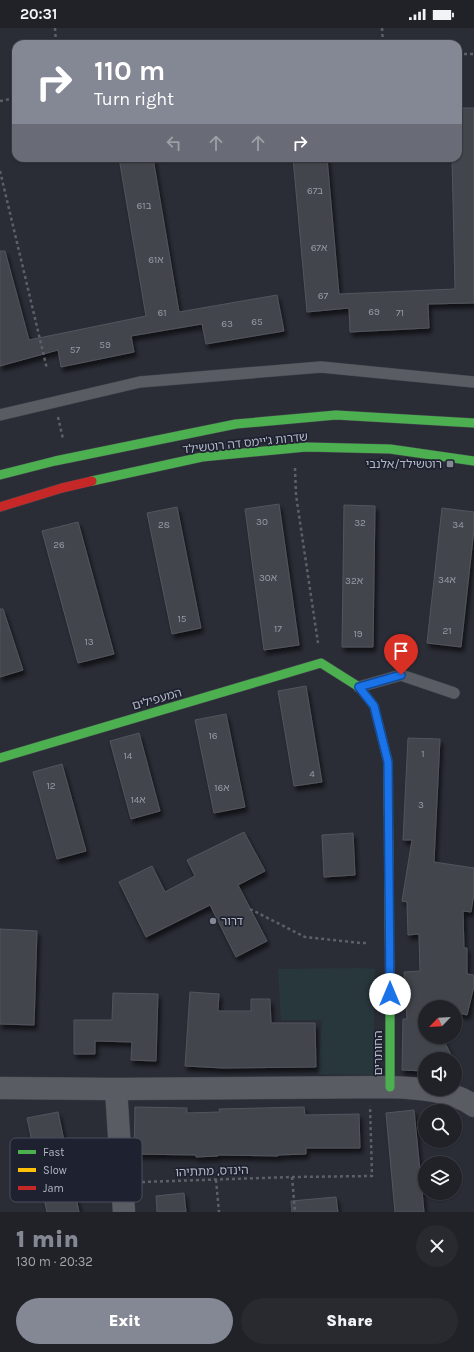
<!DOCTYPE html>
<meta charset="utf-8">
<style>
body{margin:0;font-family:Karla,"Noto Sans Hebrew",sans-serif;background:#282a30;color:#f1f3f6;height:100vh;display:flex;flex-direction:column;font-size:15px;white-space:nowrap}
*{box-sizing:border-box;margin:0}
p{font-size:13px;color:#a2a4a8}
.icon{flex:none;width:22px;height:22px;fill:none;stroke:currentColor;stroke-width:2;stroke-linecap:round;stroke-linejoin:round}
.map{position:relative;height:1184px;overflow:hidden}
.panel{display:flex;flex-direction:column;background:#202228;flex:1}
.panel>*{flex:none}
.top-card{position:absolute;left:12px;top:12px;width:450px;height:122px;border-radius:12px;box-shadow:0 1px 3px #0004,0 0 0 1px #3d3f45;background:#848794;color:#fff;overflow:hidden}
.needle{width:26px;rotate:245deg}
.controls{position:absolute;left:418px;top:972px;display:grid;gap:8px}
.controls a{display:grid;place-items:center;width:44px;height:44px;border-radius:50%;background:#202228;box-shadow:0 1px 3px #0004,0 0 0 1px #3d3f45;font-size:20px}
.pin{position:absolute;display:grid;place-items:center;width:34px;height:34px;color:#fff;margin:-41px -17px;border-radius:50% 50% 50% 0;rotate:-45deg;box-shadow:0 0 4px #0007}
.pin .icon{rotate:45deg}
.me{position:absolute;width:44px;margin:-22px;rotate:0deg;stroke-linejoin:round;filter:drop-shadow(0 0 3px #0008)}
.turn{display:flex;align-items:center;gap:14px;height:84px;padding:0 16px;font-size:18px}
.turn .icon{width:52px;height:52px;stroke-width:2.5}
.turn b{display:block;font-size:28px;line-height:34px}
.lanes{display:flex;align-items:center;height:38px;padding:0 16px;background:#0003;justify-content:center;gap:20px;direction:ltr}
.lanes .off{opacity:.35}
.round{display:grid;place-items:center;flex:none;width:42px;height:42px;border-radius:21px;background:#282a30}
.overview{display:flex;align-items:center;justify-content:space-between;height:68px;padding:0 16px}
h1{font-size:24px;font-weight:800;line-height:30px;color:#848794}
.primary-button{display:flex;gap:8px;margin-top:auto;padding:8px 16px}
.primary-button a{flex:1;height:46px;border-radius:24px;background:#848794;color:#fff;font-size:16px;font-weight:800;line-height:46px;text-align:center}
.primary-button a+a{background:#282a30;color:#f1f3f6}
.status{display:flex;justify-content:space-between;align-items:center;height:28px;padding:0 20px;background:#202228;direction:ltr}
.status svg{height:11px;fill:currentColor}
.map>svg:first-child{display:block}
.green{fill:#28373c}
.building{fill:#43454c;stroke:#52555d;filter:url(#shadow)}
.lines{fill:none;stroke-linecap:round;stroke-linejoin:round}
.lane-casing{stroke:#46484f;stroke-width:12}
.street-casing{stroke:#46484f;stroke-width:23}
.fast-casing{stroke:#46484f;stroke-width:10}
.slow-casing{stroke:#46484f;stroke-width:10}
.jam-casing{stroke:#46484f;stroke-width:10}
.path{stroke:#5d6068;stroke-width:2.5;stroke-dasharray:3 3;stroke-linecap:butt}
.lane{stroke:#5a5c64;stroke-width:11}
.street{stroke:#5a5c64;stroke-width:22}
.fast{stroke:#4caf50;stroke-width:9}
.slow{stroke:#ffc107;stroke-width:9}
.jam{stroke:#c62828;stroke-width:9}
.route-casing{stroke:#114b97;stroke-width:10}
.route{stroke:#1a73e8;stroke-width:7}
.poi-dot{fill:#848794;stroke:#1e2230;stroke-width:1.5}
.labels{text-anchor:middle;stroke-width:3.5;stroke-linejoin:round;paint-order:stroke}
.number-label{font-size:10px;fill:#989ba8}
.street-label{font-size:12px;fill:#b4b8c6;stroke:#1e2230}
.poi-label{font-size:12px;fill:#b4b8c6;stroke:#1e2230;text-anchor:end}
.key{fill:#1e2230;stroke:#4b4f5d;stroke-width:1}
.key-label{font-size:11px;fill:#b4b8c6}
</style>
<div class="status"><b>20:31</b><svg viewBox="0 0 49 12"><path d="M0 12V9h3v3zM5 12V6h3v6zM10 12V3h3v9zM15 12V0h3v12zM26 1h20v11H26zM47 4h2v5h-2z"/></svg></div>
<div class="map">
<svg width="474" height="1184" viewBox="0 0 474 1184">
<defs>
<filter id="shadow"><feDropShadow dx="2.5" dy="4.5" stdDeviation="2" flood-color="#0009"/></filter>
</defs>
<rect width="100%" height="100%" fill="#2a2d36"/>
<polygon class="green" points="360,940 375,941 373,1047 318,1046 322,992 281,992 278,941"/>
<g class="building">
<polygon points="458,80 474,80 474,275 428,276 429,300 350,304 349,280 307,284 293,130 327,130 339,266 455,261 452,130 458,130"/>
<polygon points="119,130 153,130 179,284 277,267 284,303 206,316 202,296 131,308 134,324 61,339 58,322 0,338 0,223 5,223 29,312 146,288"/>
<polygon points="279,476 299,617 264,622 245,481"/>
<polygon points="344,477 375,478 373,619 342,619"/>
<polygon points="177,479 201,600 172,606 147,485"/>
<polygon points="442,480 474,484 474,501 461,619 427,615"/>
<polygon points="78,494 114,626 78,635 42,503"/>
<polygon points="0,581 3,581 23,642 0,649"/>
<polygon points="306,658 322,754 294,758 278,663"/>
<polygon points="226,686 245,779 214,785 195,692"/>
<polygon points="139,705 160,783 131,791 110,713"/>
<polygon points="408,710 440,711 434,834 474,840 474,865 471,884 463,883 464,920 467,920 467,946 474,947 474,958 467,987 455,984 455,979 433,979 425,977 425,1009 442,1009 453,1031 425,1031 425,1043 402,1042 403,991 407,991 404,944 420,943 419,906 408,907 407,874 402,873 412,812 403,812"/>
<polygon points="62,736 86,823 57,831 33,744"/>
<polygon points="244,804 265,843 238,857 267,913 236,929 210,877 146,909 119,854 152,838 165,864 195,848 187,832"/>
<polygon points="353,805 355,847 324,849 322,807"/>
<polygon points="0,901 37,903 34,997 0,996"/>
<polygon points="190,964 219,966 218,983 251,983 251,971 270,971 271,995 315,995 316,1039 223,1040 185,1038"/>
<polygon points="113,965 158,966 156,1033 131,1032 132,1014 95,1013 95,1026 74,1026 74,992 112,992"/>
<polygon points="135,1079 187,1080 187,1085 220,1084 219,1081 304,1079 305,1087 359,1086 360,1120 306,1120 306,1126 278,1127 278,1128 218,1127 218,1128 196,1129 196,1127 134,1126"/>
<polygon points="414,1082 424,1184 395,1184 386,1085"/>
<polygon points="58,1084 79,1184 47,1184 27,1090"/>
<polygon points="184,1165 186,1184 157,1184 156,1168"/>
<polygon points="336,1169 338,1184 292,1184 291,1173"/>
</g>
<g class="lines">
<g class="lane-casing">
<g id="lane">
<polyline points="0,387 140,354 321,339 474,354"/>
<polyline points="359,659 401,647 454,665"/>
</g>
</g>
<g class="street-casing">
<g id="street">
<path d="M0,1060l116,1 274,-2c26,1 63,3 84,19"/>
<polyline points="116,1061 124,1184"/>
</g>
</g>
<g class="fast-casing">
<g id="fast">
<polyline points="0,447 55,433 236,396 336,387 474,395"/>
<polyline points="92,453 202,429 306,419 390,421 474,433"/>
<polyline points="0,730 321,635 359,659 374,678 382,710"/>
<polyline points="390,982 390,1059"/>
</g>
</g>
<g class="slow-casing">
<polyline id="slow" points="382,710 388,734 390,982"/>
</g>
<g class="jam-casing">
<polyline id="jam" points="0,479 62,460 92,453"/>
</g>
<g class="path">
<polyline points="55,0 56,16"/>
<polyline points="382,0 383,16"/>
<polyline points="458,26 474,26"/>
<polyline points="0,73 16,70"/>
<polyline points="0,143 47,341"/>
<polyline points="58,389 63,411"/>
<polyline points="295,440 296,467 318,615"/>
<polyline points="250,881 305,909 361,915 369,915"/>
<polyline points="292,1149 295,1184"/>
<polyline points="216,1152 219,1184"/>
<polyline points="142,1154 292,1149 372,1148 370,1078"/>
</g>
<use href="#lane" class="lane"/>
<use href="#street" class="street"/>
<use href="#fast" class="fast"/>
<use href="#slow" class="slow"/>
<use href="#jam" class="jam"/>
</g>
<g class="lines">
<g class="route-casing">
<polyline id="route" points="390,966 388,734 374,678 359,659 401,647"/>
</g>
<use href="#route" class="route"/>
</g>
<g class="poi-dot">
<rect x="446" y="432" width="8" height="8" rx="2"/>
<circle cx="213" cy="893" r="4"/>
</g>
<g class="labels">
<g class="number-label">
<text x="315" y="166">67ב</text>
<text x="144" y="181">61ב</text>
<text x="319" y="223">67א</text>
<text x="156" y="235">61א</text>
<text x="323" y="271">67</text>
<text x="374" y="287">69</text>
<text x="162" y="288">61</text>
<text x="400" y="288">71</text>
<text x="257" y="297">65</text>
<text x="227" y="299">63</text>
<text x="105" y="320">59</text>
<text x="75" y="325">57</text>
<text x="262" y="497">30</text>
<text x="360" y="498">32</text>
<text x="164" y="500">28</text>
<text x="458" y="500">34</text>
<text x="59" y="520">26</text>
<text x="268" y="553">30א</text>
<text x="447" y="555">34א</text>
<text x="354" y="556">32א</text>
<text x="182" y="594">15</text>
<text x="278" y="604">17</text>
<text x="447" y="606">21</text>
<text x="358" y="609">19</text>
<text x="89" y="617">13</text>
<text x="213" y="711">16</text>
<text x="423" y="729">1</text>
<text x="128" y="731">14</text>
<text x="312" y="749">4</text>
<text x="51" y="761">12</text>
<text x="222" y="763">16א</text>
<text x="138" y="775">14א</text>
<text x="421" y="780">3</text>
</g>
<g class="street-label">
<text transform="translate(245 415) rotate(-6)" y="4">שדרות ג'יימס דה רוטשילד</text>
<text transform="translate(157 671) rotate(-16)" y="4">המעפילים</text>
<text transform="translate(378 1025) rotate(-90)" y="4">החותרים</text>
<text transform="translate(212 1143) rotate(-2)" y="4">הינדס, מתתיהו</text>
</g>
<g class="poi-label">
<text x="442" y="440">רוטשילד/אלנבי</text>
<text x="221" y="897" text-anchor="start">דרור</text>
</g>
</g>
<rect x="10" y="1110" width="132" height="64" rx="6" class="key"/>
<rect x="18" y="1122" width="18" height="4" fill="#4caf50"/>
<rect x="18" y="1140" width="18" height="4" fill="#ffc107"/>
<rect x="18" y="1158" width="18" height="4" fill="#c62828"/>
<g class="key-label">
<text x="43" y="1128">Fast</text>
<text x="43" y="1146">Slow</text>
<text x="43" y="1164">Jam</text>
</g>
</svg>
<div class="controls">
<a><svg class="needle" viewBox="-14 -14 28 28"><path d="M0-13l5 13h-10z" fill="#e53935"/><path d="M0 13l5-13h-10z" fill="#a2a4a8"/></svg></a>
<a><svg class="icon" aria-label="sound" viewBox="0 0 24 24"><path d="M4 9h4l5-4v14l-5-4H4zM17 9q2 3 0 6"/></svg></a>
<a><svg class="icon" aria-label="search" viewBox="0 0 24 24"><circle cx="10" cy="10" r="6"/><path d="M15 15l6 6"/></svg></a>
<a><svg class="icon" aria-label="layers" viewBox="0 0 24 24"><path d="M12 4l9 5-9 5-9-5zM3 14l9 5 9-5"/></svg></a>
</div>
<div class="pin" style="left:401px;top:647px;background:#d93025"><svg class="icon" aria-label="arrive" viewBox="0 0 24 24"><path d="M6 21V4h12l-3 4 3 4H6"/></svg></div>
<svg class="me" style="left:390px;top:966px" viewBox="-20 -20 40 40"><circle r="19" fill="#fff"/><path d="M0-13L10 11 0 6-10 11z" fill="#1a73e8"/></svg>
<div class="top-card">
<div class="turn"><svg class="icon" aria-label="right" viewBox="0 0 24 24"><path d="M7 20v-9h11M14 6l5 5-5 5"/></svg><div><b>110 m</b>Turn right</div></div>
<div class="lanes"><svg class="icon off" aria-label="left" viewBox="0 0 24 24"><path d="M17 20v-9H6M10 6l-5 5 5 5"/></svg><svg class="icon off" aria-label="ahead" viewBox="0 0 24 24"><path d="M12 20V5M6 11l6-6 6 6"/></svg><svg class="icon off" aria-label="ahead" viewBox="0 0 24 24"><path d="M12 20V5M6 11l6-6 6 6"/></svg><svg class="icon" aria-label="right" viewBox="0 0 24 24"><path d="M7 20v-9h11M14 6l5 5-5 5"/></svg></div>
</div>
</div>
<section class="panel">
<div class="overview"><div><h1>1 min</h1><p>130 m · 20:32</p></div><a class="round"><svg class="icon" aria-label="close" viewBox="0 0 24 24"><path d="M6 6l12 12M18 6L6 18"/></svg></a></div>
<div class="primary-button"><a>Exit</a><a>Share</a></div>
</section>
